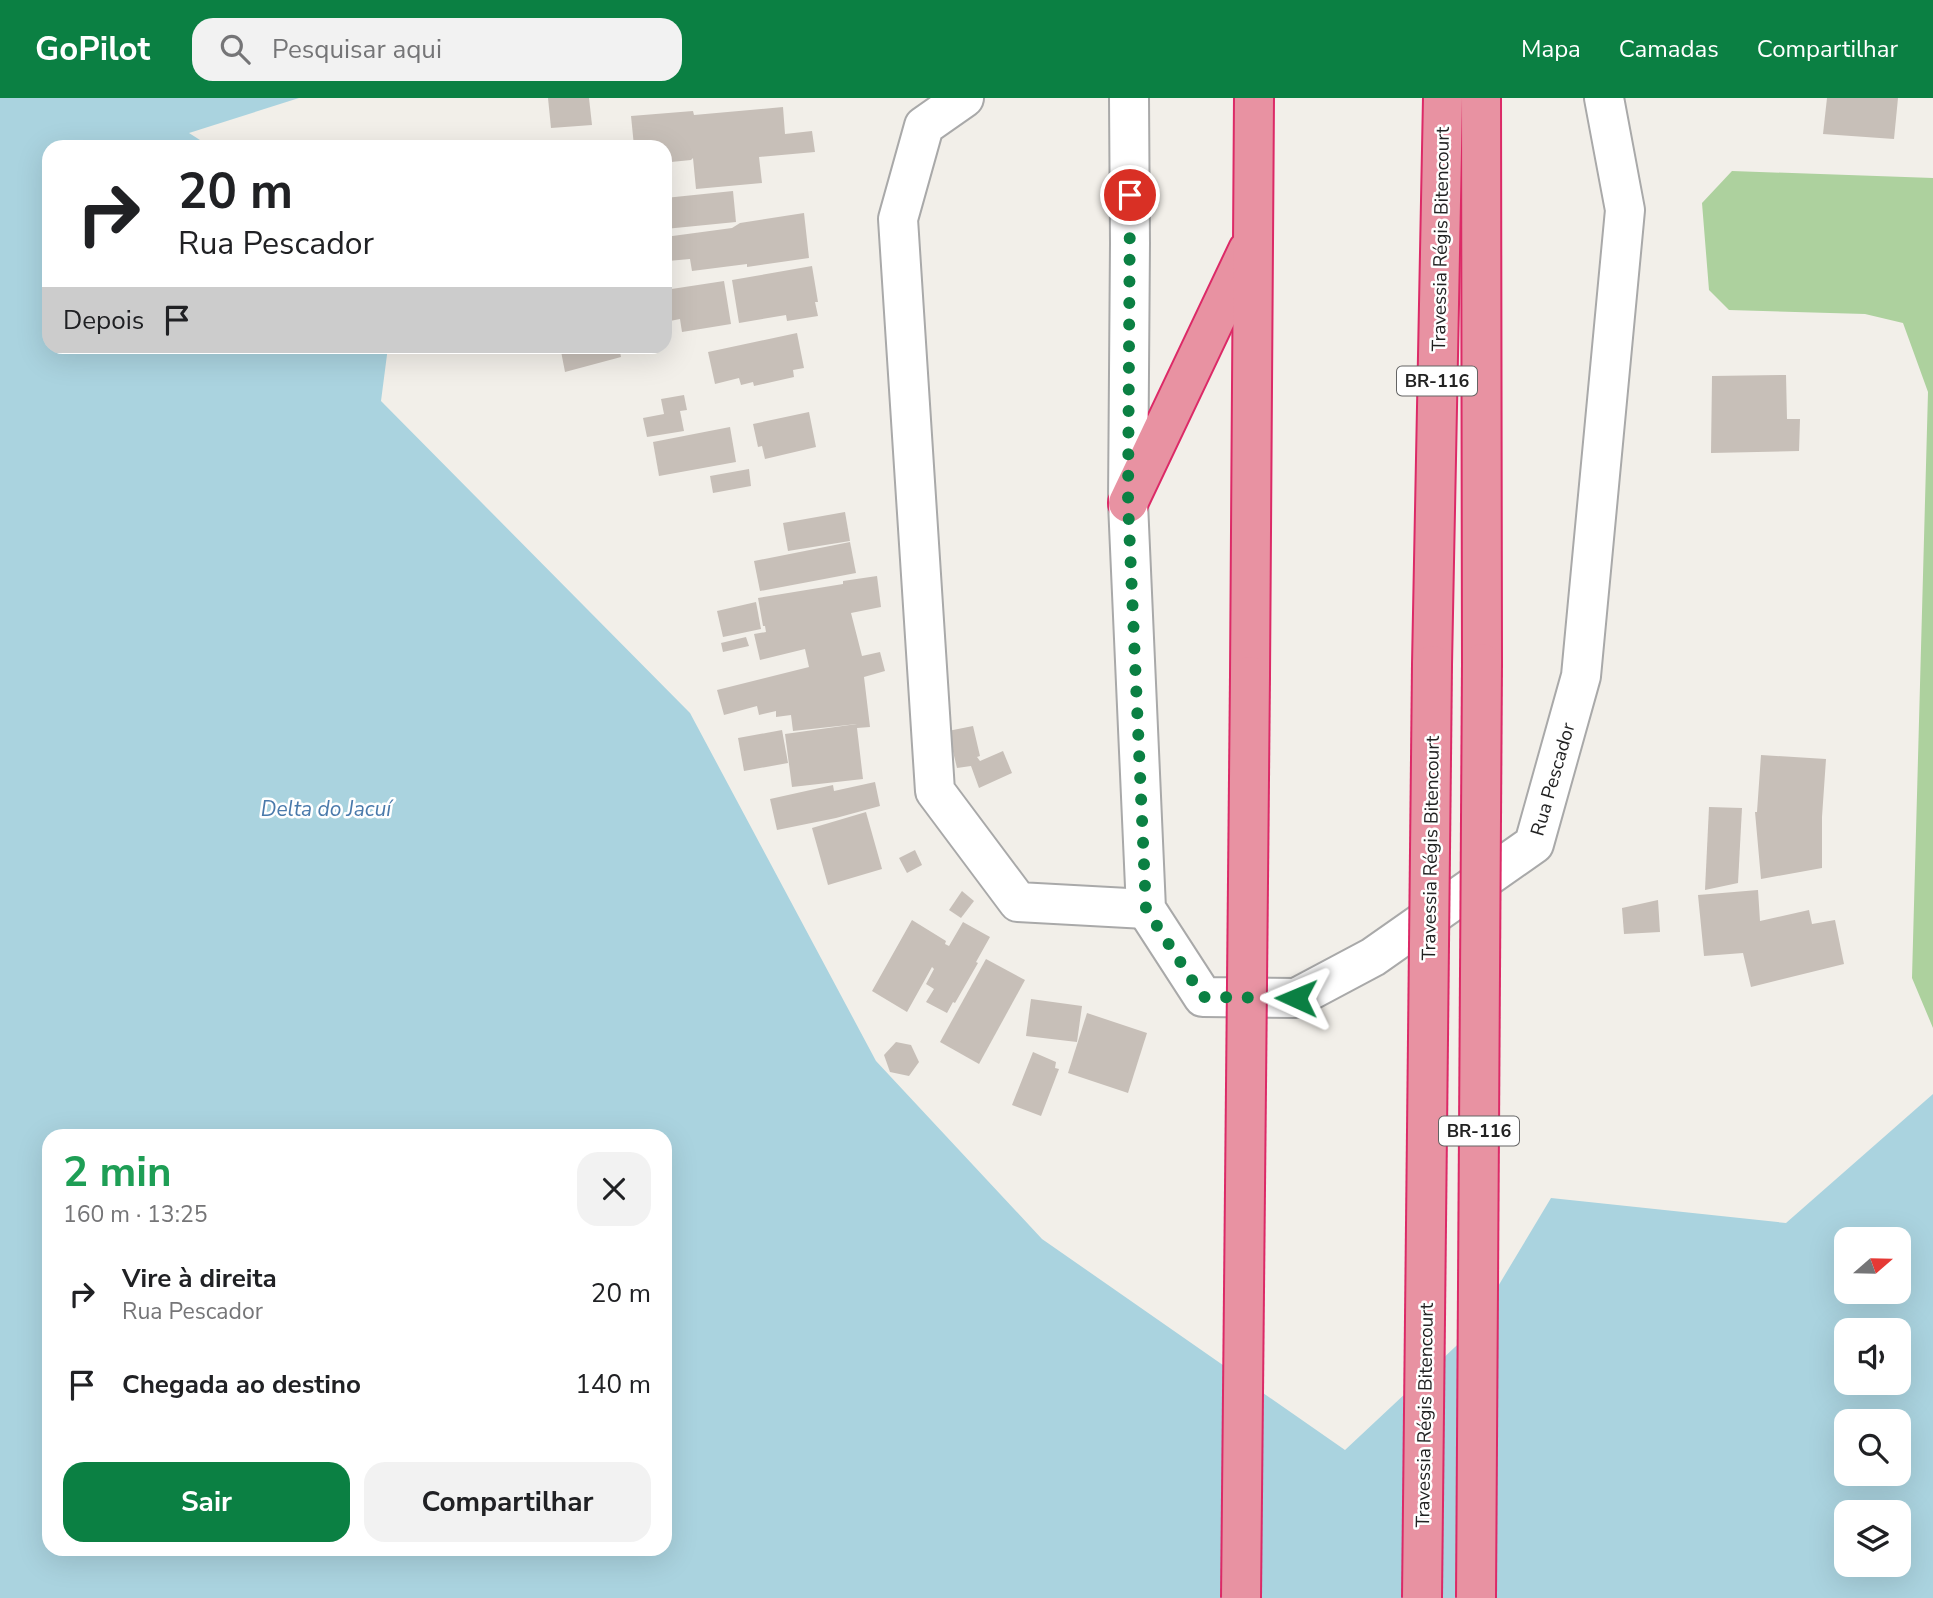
<!DOCTYPE html>
<html lang="pt">
<meta charset="utf-8">
<style>
body{margin:0;font-family:"Nunito Sans",sans-serif;background:#f2f2f2;color:#202124;height:100vh;display:flex;flex-direction:column;font-size:26px;white-space:nowrap}
*{box-sizing:border-box;margin:0}
p{font-size:23px;color:#757577}
.icon{flex:none;width:38px;height:38px;fill:none;stroke:currentColor;stroke-width:2;stroke-linecap:round;stroke-linejoin:round}
.map{position:relative;flex:1;overflow:hidden}
.side{position:absolute;left:42px;top:1031px;width:630px;height:427px;display:flex;flex-direction:column;background:#fff;border-radius:21px;box-shadow:0 7px 28px #0002}
.side>*{flex:none}
.guide{position:absolute;left:42px;top:42px;width:630px;height:214px;border-radius:21px;box-shadow:0 7px 28px #0002;background:#fff;color:#202124;overflow:hidden}
.needle{width:46px;rotate:70deg}
.controls{position:absolute;left:1834px;top:1129px;display:grid;gap:14px}
.controls a{display:grid;place-items:center;width:77px;height:77px;border-radius:14px;background:#fff;box-shadow:0 7px 28px #0002;font-size:35px}
.pin{position:absolute;display:grid;place-items:center;width:60px;height:60px;color:#fff;margin:-30px;border:4px solid #fff;border-radius:50%;box-shadow:0 2px 7px #0007}
.me{position:absolute;width:77px;margin:-38px;rotate:271deg;stroke-linejoin:round;filter:drop-shadow(0 0 5px #0008)}
.turn{display:flex;align-items:center;gap:24px;height:147px;padding:0 21px;font-size:32px}
.turn .icon{width:91px;height:91px;stroke-width:2.5}
.turn b{display:block;font-size:49px;line-height:60px}
.then{display:flex;align-items:center;height:66px;padding:0 21px;background:#0003;gap:14px;font-size:26px}
.round{display:grid;place-items:center;flex:none;width:74px;height:74px;border-radius:21px;background:#f2f2f2}
.head{display:flex;align-items:center;justify-content:space-between;height:119px;padding:0 21px}
h1{font-size:42px;font-weight:700;line-height:52px;color:#1e9e55}
.cta{display:flex;gap:14px;margin-top:auto;padding:14px 21px}
.cta a{flex:1;height:80px;border-radius:21px;background:#0b8043;color:#fff;font-size:28px;font-weight:700;line-height:80px;text-align:center}
.cta a+a{background:#f2f2f2;color:#202124}
ul{padding:0;list-style:none}
li{display:flex;align-items:center;gap:21px;height:91px;padding:0 21px}
li div{flex:1}
li b{display:block;font-size:26px}
li em{font-style:normal}
header{display:flex;align-items:center;gap:42px;box-sizing:border-box;height:98px;padding:0 35px;background:#0b8043;color:#fff}
header strong{font-size:33px}
nav{display:flex;gap:38px;margin-inline-start:auto;font-size:24px}
.search{width:490px;height:63px;background:#f2f2f2;display:flex;align-items:center;gap:18px;box-sizing:border-box;padding:0 24px;border-radius:21px;color:#757577;font-size:26px}
.map>svg:first-child{display:block}
.forest{fill:#add19e}
.water{fill:#aad3df;fill-rule:evenodd}
.building{fill:#c7bfb8}
.lines{fill:none;stroke-linecap:round;stroke-linejoin:round}
.minor-casing{stroke:#a9a9a9;stroke-width:42}
.highway-casing{stroke:#dc2a67;stroke-width:42}
.minor{stroke:#fff;stroke-width:38}
.highway{stroke:#e892a2;stroke-width:38}
.highway-bridge-casing{stroke:#dc2a67;stroke-width:42;stroke-linecap:butt}
.highway-bridge{stroke:#e892a2;stroke-width:38}
.route{stroke:#0b8043;stroke-width:12;stroke-dasharray:0 21.6}
.labels{text-anchor:middle;stroke-width:5;stroke-linejoin:round;paint-order:stroke}
.shield{fill:#fff;stroke:#646464;stroke-width:2}
.shield-label{font-size:18px;font-weight:bold;fill:#222}
.street-label{font-size:19px;fill:#222;stroke:#fff}
.water-label{font-size:21px;font-style:italic;fill:#4a7aab;stroke:#fff}
</style>
<header>
<strong>GoPilot</strong>
<div class="search"><svg class="icon" aria-label="search" viewBox="0 0 24 24"><circle cx="10" cy="10" r="6"/><path d="M15 15l6 6"/></svg>Pesquisar aqui</div>
<nav><a>Mapa</a><a>Camadas</a><a>Compartilhar</a></nav>
</header>
<div class="map">
<svg width="1933" height="1500" viewBox="0 0 1933 1500">
<rect width="100%" height="100%" fill="#f2efe9"/>
<polygon class="forest" points="1732,73 1933,80 1933,930 1912,880 1928,294 1903,225 1865,216 1729,212 1709,192 1702,105"/>
<path class="water" d="M0,0h299l-110,35 22,14h-162v199l339,1 -7,54 309,312 186,348 166,178 303,211 125,-117 81,-135 235,25 147,-129v504h-1933zM49,1038h616v413h-616zM1846,1141h53v53h-53zM1846,1232h53v52h-53zM1846,1323h53v53h-53zM1846,1414h53v52h-53z"/>
<g class="building">
<polygon points="548,0 589,0 592,27 551,30"/>
<polygon points="1827,0 1898,0 1894,41 1823,36"/>
<polygon points="783,9 785,36 812,33 815,54 759,59 762,85 696,91 693,60 691,62 671,64 671,61 665,62 665,49 634,48 631,18 693,13 694,17"/>
<polygon points="733,93 736,124 665,131 665,100"/>
<polygon points="804,115 809,160 747,169 747,166 692,173 690,161 668,163 667,161 665,162 665,139 732,130 740,125"/>
<polygon points="812,168 818,204 815,204 818,218 787,223 786,217 739,225 732,182"/>
<polygon points="724,183 731,226 682,234 680,221 665,224 665,192"/>
<polygon points="797,235 804,270 793,272 794,279 754,288 753,284 741,287 739,280 715,286 708,254"/>
<polygon points="560,248 619,248 621,259 565,274"/>
<polygon points="1786,277 1787,321 1800,321 1799,353 1711,355 1712,278"/>
<polygon points="684,297 687,312 680,313 684,333 647,339 643,320 664,316 661,301"/>
<polygon points="809,314 816,349 765,361 762,348 758,349 753,326"/>
<polygon points="730,329 736,364 659,378 653,344"/>
<polygon points="749,371 751,388 713,395 710,378"/>
<polygon points="845,414 850,443 788,453 783,425"/>
<polygon points="850,444 856,475 760,493 754,463"/>
<polygon points="877,478 881,509 851,515 862,558 880,554 885,573 864,579 870,629 857,630 863,681 792,689 785,636 857,626 793,633 791,617 776,619 776,613 759,617 757,608 724,617 717,592 809,569 805,551 760,562 754,536 766,534 765,528 763,528 758,500 843,486 843,483"/>
<polygon points="756,504 761,531 723,539 717,513"/>
<polygon points="746,539 749,548 723,554 721,545"/>
<polygon points="973,628 980,658 977,659 980,663 1003,653 1012,675 979,690 971,668 957,670 948,633"/>
<polygon points="782,632 788,665 744,673 738,640"/>
<polygon points="1761,657 1826,661 1822,719 1822,770 1761,781 1755,714 1757,714"/>
<polygon points="875,684 880,708 836,720 777,732 770,701 833,687 834,693"/>
<polygon points="1709,709 1742,710 1738,785 1705,792"/>
<polygon points="866,714 882,771 828,787 812,730"/>
<polygon points="915,752 922,767 907,775 899,760"/>
<polygon points="1758,792 1760,823 1809,812 1812,826 1835,822 1844,866 1751,889 1743,855 1704,858 1698,797"/>
<polygon points="962,793 974,803 961,820 949,812"/>
<polygon points="1658,802 1660,834 1624,836 1622,810"/>
<polygon points="912,822 946,843 945,846 949,848 963,824 990,839 976,864 978,865 955,905 953,904 947,915 926,904 934,891 926,886 934,871 932,869 907,914 872,893"/>
<polygon points="986,861 1025,882 979,966 940,944"/>
<polygon points="1031,901 1082,908 1077,944 1026,938"/>
<polygon points="1087,915 1147,935 1128,995 1068,975"/>
<polygon points="896,944 911,947 919,964 909,978 890,974 884,957"/>
<polygon points="1033,954 1056,964 1055,970 1059,971 1041,1018 1012,1007"/>
</g>
<g class="lines">
<g class="minor-casing">
<g id="minor">
<polyline points="964,0 924,28 898,121 935,693 1018,804 1146,811"/>
<polyline points="1129,0 1130,145 1128,405 1146,811 1203,899 1296,900 1373,859 1534,746 1581,578 1625,112 1604,0"/>
</g>
</g>
<g class="highway-casing">
<g id="highway">
<polyline points="1481,0 1482,565"/>
<polyline points="1128,405 1248,152"/>
<polyline points="1432,567 1443,0"/>
<polyline points="1250,578 1254,0"/>
</g>
</g>
<use href="#minor" class="minor"/>
<use href="#highway" class="highway"/>
<g class="highway-bridge-casing">
<g id="highway-bridge">
<polyline points="1241,1500 1250,578"/>
<polyline points="1422,1500 1432,567"/>
<polyline points="1476,1500 1482,565"/>
</g>
</g>
<use href="#highway-bridge" class="highway-bridge"/>
</g>
<g class="lines">
<polyline class="route" points="1130,97 1128,405 1146,811 1203,899 1296,900"/>
</g>
<g class="labels">
<g class="shield">
<rect x="1397" y="268.5" width="80" height="29" rx="5"/>
<rect x="1439" y="1018.5" width="80" height="29" rx="5"/>
</g>
<g class="shield-label">
<text x="1437" y="289">BR-116</text>
<text x="1479" y="1039">BR-116</text>
</g>
<g class="street-label">
<text transform="translate(1440 141) rotate(-89)" y="7">Travessia Régis Bitencourt</text>
<text transform="translate(1552 681) rotate(-74)" y="7">Rua Pescador</text>
<text transform="translate(1430 750) rotate(-89)" y="7">Travessia Régis Bitencourt</text>
<text transform="translate(1424 1317) rotate(-89)" y="7">Travessia Régis Bitencourt</text>
</g>
<g class="water-label">
<text x="326" y="718">Delta do Jacuí</text>
</g>
</g>
</svg>
<div class="controls">
<a><svg class="needle" viewBox="-14 -14 28 28"><path d="M0-13l5 13h-10z" fill="#e53935"/><path d="M0 13l5-13h-10z" fill="#757577"/></svg></a>
<a><svg class="icon" aria-label="sound" viewBox="0 0 24 24"><path d="M4 9h4l5-4v14l-5-4H4zM17 9q2 3 0 6"/></svg></a>
<a><svg class="icon" aria-label="search" viewBox="0 0 24 24"><circle cx="10" cy="10" r="6"/><path d="M15 15l6 6"/></svg></a>
<a><svg class="icon" aria-label="layers" viewBox="0 0 24 24"><path d="M12 4l9 5-9 5-9-5zM3 14l9 5 9-5"/></svg></a>
</div>
<div class="pin" style="left:1130px;top:97px;background:#d93025"><svg class="icon" aria-label="arrive" viewBox="0 0 24 24"><path d="M6 21V4h12l-3 4 3 4H6"/></svg></div>
<svg class="me" style="left:1296px;top:900px" viewBox="-20 -20 40 40"><path d="M0-17L14 15 0 8-14 15z" fill="#0b8043" stroke="#fff" stroke-width="4"/></svg>
<div class="guide">
<div class="turn"><svg class="icon" aria-label="right" viewBox="0 0 24 24"><path d="M7 20v-9h11M14 6l5 5-5 5"/></svg><div><b>20 m</b>Rua Pescador</div></div>
<div class="then">Depois<svg class="icon" aria-label="arrive" viewBox="0 0 24 24"><path d="M6 21V4h12l-3 4 3 4H6"/></svg></div>
</div>
<section class="side">
<div class="head"><div><h1>2 min</h1><p>160 m · 13:25</p></div><a class="round"><svg class="icon" aria-label="close" viewBox="0 0 24 24"><path d="M6 6l12 12M18 6L6 18"/></svg></a></div>
<ul>
<li><svg class="icon" aria-label="right" viewBox="0 0 24 24"><path d="M7 20v-9h11M14 6l5 5-5 5"/></svg><div><b>Vire à direita</b><p>Rua Pescador</p></div><em>20 m</em></li>
<li><svg class="icon" aria-label="arrive" viewBox="0 0 24 24"><path d="M6 21V4h12l-3 4 3 4H6"/></svg><div><b>Chegada ao destino</b></div><em>140 m</em></li>
</ul>
<div class="cta"><a>Sair</a><a>Compartilhar</a></div>
</section>
</div>
